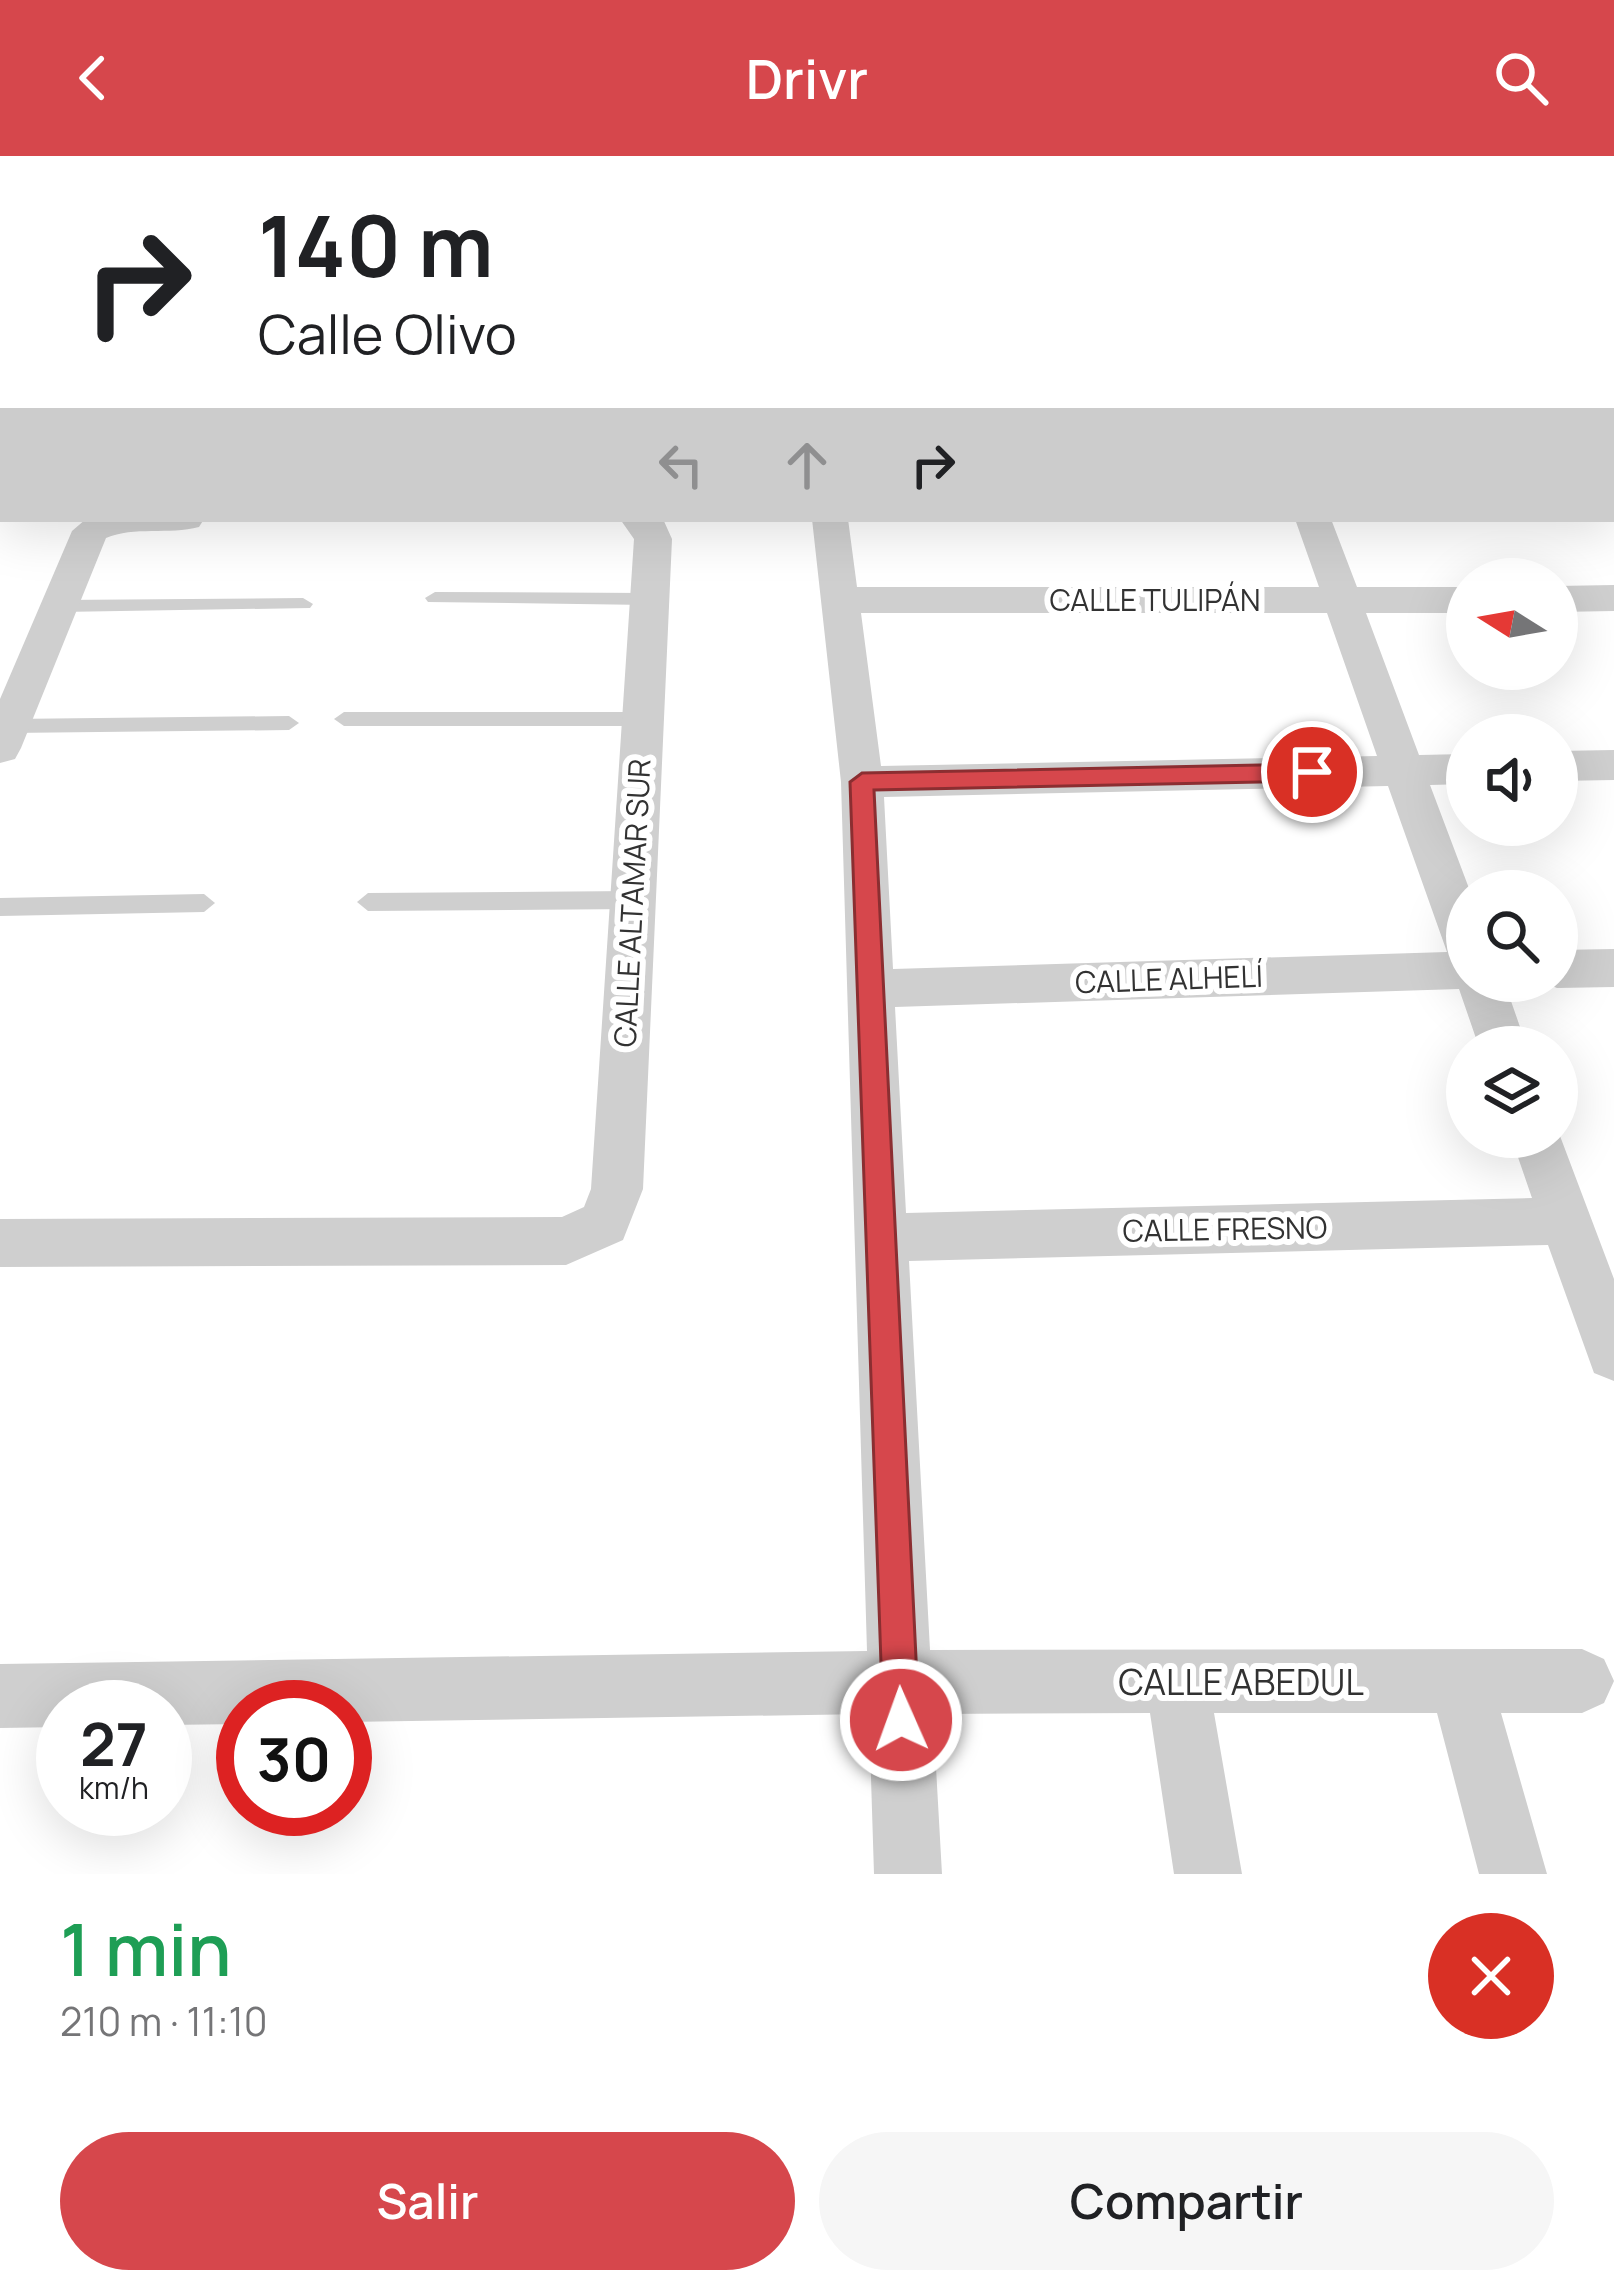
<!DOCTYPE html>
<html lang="es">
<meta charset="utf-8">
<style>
body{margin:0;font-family:Manrope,sans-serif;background:#f6f6f6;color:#202124;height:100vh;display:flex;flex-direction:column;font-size:45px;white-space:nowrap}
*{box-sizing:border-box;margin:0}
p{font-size:39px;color:#757577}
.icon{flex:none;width:66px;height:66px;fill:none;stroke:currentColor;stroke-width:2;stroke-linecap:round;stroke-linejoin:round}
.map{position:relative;height:1718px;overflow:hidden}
.drawer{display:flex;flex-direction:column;background:#fff;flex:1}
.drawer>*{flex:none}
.hud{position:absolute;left:0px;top:0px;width:1614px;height:366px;box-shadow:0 12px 48px #0002;background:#fff;color:#202124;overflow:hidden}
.needle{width:78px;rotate:281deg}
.fabs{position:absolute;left:1446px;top:402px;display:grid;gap:24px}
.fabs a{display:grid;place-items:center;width:132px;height:132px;border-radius:50%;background:#fff;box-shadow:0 12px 48px #0002;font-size:60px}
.speed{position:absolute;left:36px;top:1524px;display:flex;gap:24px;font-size:60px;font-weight:700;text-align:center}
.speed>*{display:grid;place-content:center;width:156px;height:156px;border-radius:50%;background:#fff;box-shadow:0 12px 48px #0002;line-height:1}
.speed small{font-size:30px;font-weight:400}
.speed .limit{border:18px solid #d22;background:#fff;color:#111}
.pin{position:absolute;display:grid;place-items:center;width:102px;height:102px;color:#fff;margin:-51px;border:6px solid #fff;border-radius:50%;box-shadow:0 3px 12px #0007}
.me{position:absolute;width:132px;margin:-66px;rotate:358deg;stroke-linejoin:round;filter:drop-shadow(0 0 9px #0008)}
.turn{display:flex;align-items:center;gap:42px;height:252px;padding:0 60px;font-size:54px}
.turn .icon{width:156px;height:156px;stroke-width:2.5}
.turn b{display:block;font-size:84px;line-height:102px}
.lanes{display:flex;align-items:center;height:114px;padding:0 60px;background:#0003;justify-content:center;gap:60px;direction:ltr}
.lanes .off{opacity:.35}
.round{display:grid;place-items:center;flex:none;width:126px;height:126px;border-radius:63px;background:#f6f6f6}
.summary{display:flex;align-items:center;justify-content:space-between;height:204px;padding:0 60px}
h1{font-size:72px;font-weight:600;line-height:90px;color:#1e9e55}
.primary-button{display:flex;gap:24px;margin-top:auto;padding:24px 60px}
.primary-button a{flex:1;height:138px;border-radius:72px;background:#d6474c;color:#fff;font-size:48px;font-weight:600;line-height:138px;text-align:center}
.primary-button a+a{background:#f6f6f6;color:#202124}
header{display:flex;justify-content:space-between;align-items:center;height:156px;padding:0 60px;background:#d6474c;color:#fff;font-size:54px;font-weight:600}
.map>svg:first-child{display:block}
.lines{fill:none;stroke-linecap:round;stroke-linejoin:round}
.lane{fill:#cfcfcf;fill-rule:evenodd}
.street{fill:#cfcfcf;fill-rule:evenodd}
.route{fill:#d6474c;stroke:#8b2e31;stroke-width:3}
.labels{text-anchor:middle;stroke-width:12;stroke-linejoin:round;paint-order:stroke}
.street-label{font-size:30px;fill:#323232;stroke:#fff}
.near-street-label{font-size:36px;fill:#323232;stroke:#fff}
</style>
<header><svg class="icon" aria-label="back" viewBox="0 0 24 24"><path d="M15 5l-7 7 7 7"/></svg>Drivr<svg class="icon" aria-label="search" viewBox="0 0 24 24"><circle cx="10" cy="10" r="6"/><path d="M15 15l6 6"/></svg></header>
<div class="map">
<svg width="1614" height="1718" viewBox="0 0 1614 1718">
<rect width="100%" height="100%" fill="#fff"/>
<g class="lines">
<g class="lane">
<polygon points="435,436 648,437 658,443 648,449 428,446 425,442"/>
<polygon points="303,442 313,448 310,452 60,456 50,450 60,444"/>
<polygon points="344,556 643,556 653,563 643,570 344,570 334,563"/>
<polygon points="289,560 299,567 289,574 9,577 0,572 2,565 9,563"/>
<polygon points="634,735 645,744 634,753 368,755 357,746 368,737"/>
<polygon points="204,738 215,747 204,756 0,760 0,742"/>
</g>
<g class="street">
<polygon points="695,0 723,0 724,3 696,3"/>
<rect x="940" y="0" width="28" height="3"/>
<polygon points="1145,0 1173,0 1174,3 1146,3"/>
<rect x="1364" y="0" width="28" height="3"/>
<rect x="1541" y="0" width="28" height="3"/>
<polygon points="3,8 3,30 0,31 0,9"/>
<rect x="1611" y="38" width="3" height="18"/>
<polygon points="1611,100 1614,101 1614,123 1611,123"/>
<rect x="1611" y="243" width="3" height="20"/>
<rect x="0" y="270" width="3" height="21"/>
<path d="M86,363h118l-5,8c-30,8 -65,-1 -93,11l-85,210 -6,11 -15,4v-64l72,-168z"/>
<polygon points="620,363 663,363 672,383 643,1033 623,1084 566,1109 0,1111 0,1063 562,1061 584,1051 591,1033 634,383"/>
<path d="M812,363h36l9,68h462l-24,-68h36l26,68h110v26h-101l53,142 48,-1v30l-37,1 40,106 -3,90h37l23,66h-48l-20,-58 -564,18 11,206 626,-15 -21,-61h46v-9l57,151v102l-20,-8 -46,-128 -639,16 21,389 652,-1 22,10 10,22 -10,22 -22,10h-81l46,161h-68l-42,-161h-223l28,161h-68l-24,-161 -217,1 9,160h-68l-5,-160 -524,8v-15h-102v17l-78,1v-18h-102v20l-63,1v-64l867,-13 -26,-869zM861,457h466l50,143 -496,10zM1388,630l59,166 -554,17 -9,-172z"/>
<polygon points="1614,429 1614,455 1557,456 1557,430"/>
<polygon points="1614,594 1614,624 1557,625 1557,595"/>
<polygon points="1614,793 1614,831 1557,832 1540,825 1557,825 1557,794"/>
</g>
</g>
<polygon class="route" points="1312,608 1325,616 1312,625 874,634 919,1564 914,1577 901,1583 888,1577 883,1564 850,626 862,617"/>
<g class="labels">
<g class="street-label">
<text x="1155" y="455">CALLE TULIPÁN</text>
<text transform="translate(633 747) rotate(-87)" y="10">CALLE ALTAMAR SUR</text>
<text transform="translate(1169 824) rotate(-2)" y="10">CALLE ALHELÍ</text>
<text transform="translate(1225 1074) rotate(-1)" y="10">CALLE FRESNO</text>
</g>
<g class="near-street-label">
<text x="1241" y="1539">CALLE ABEDUL</text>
</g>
</g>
</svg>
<div class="fabs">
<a><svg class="needle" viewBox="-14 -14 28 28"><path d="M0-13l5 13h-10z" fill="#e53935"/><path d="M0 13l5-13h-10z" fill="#757577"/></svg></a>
<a><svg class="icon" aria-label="sound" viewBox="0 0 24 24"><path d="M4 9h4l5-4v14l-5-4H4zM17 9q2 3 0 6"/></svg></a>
<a><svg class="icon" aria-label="search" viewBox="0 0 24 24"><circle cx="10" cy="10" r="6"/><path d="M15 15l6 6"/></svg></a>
<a><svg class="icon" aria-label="layers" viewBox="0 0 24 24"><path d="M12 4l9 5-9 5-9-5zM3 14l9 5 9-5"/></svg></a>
</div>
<div class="speed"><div>27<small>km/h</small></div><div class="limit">30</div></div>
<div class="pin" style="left:1312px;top:616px;background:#d93025"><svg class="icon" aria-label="arrive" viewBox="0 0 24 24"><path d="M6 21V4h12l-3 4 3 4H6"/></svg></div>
<svg class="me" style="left:901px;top:1564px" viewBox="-20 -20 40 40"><circle r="17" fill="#d6474c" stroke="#fff" stroke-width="3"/><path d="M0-11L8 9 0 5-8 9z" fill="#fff"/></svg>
<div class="hud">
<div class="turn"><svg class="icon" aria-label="right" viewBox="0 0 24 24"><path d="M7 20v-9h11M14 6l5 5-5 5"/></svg><div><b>140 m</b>Calle Olivo</div></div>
<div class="lanes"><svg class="icon off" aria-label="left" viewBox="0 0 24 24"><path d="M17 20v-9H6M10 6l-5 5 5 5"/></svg><svg class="icon off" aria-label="ahead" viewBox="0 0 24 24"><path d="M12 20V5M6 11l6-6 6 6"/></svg><svg class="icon" aria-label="right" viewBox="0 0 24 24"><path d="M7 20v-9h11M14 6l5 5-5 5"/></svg></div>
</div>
</div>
<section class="drawer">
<div class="summary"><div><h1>1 min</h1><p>210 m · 11:10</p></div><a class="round" style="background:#d93025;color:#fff"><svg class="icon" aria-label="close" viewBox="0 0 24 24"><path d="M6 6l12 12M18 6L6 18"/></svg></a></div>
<div class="primary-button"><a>Salir</a><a>Compartir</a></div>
</section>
